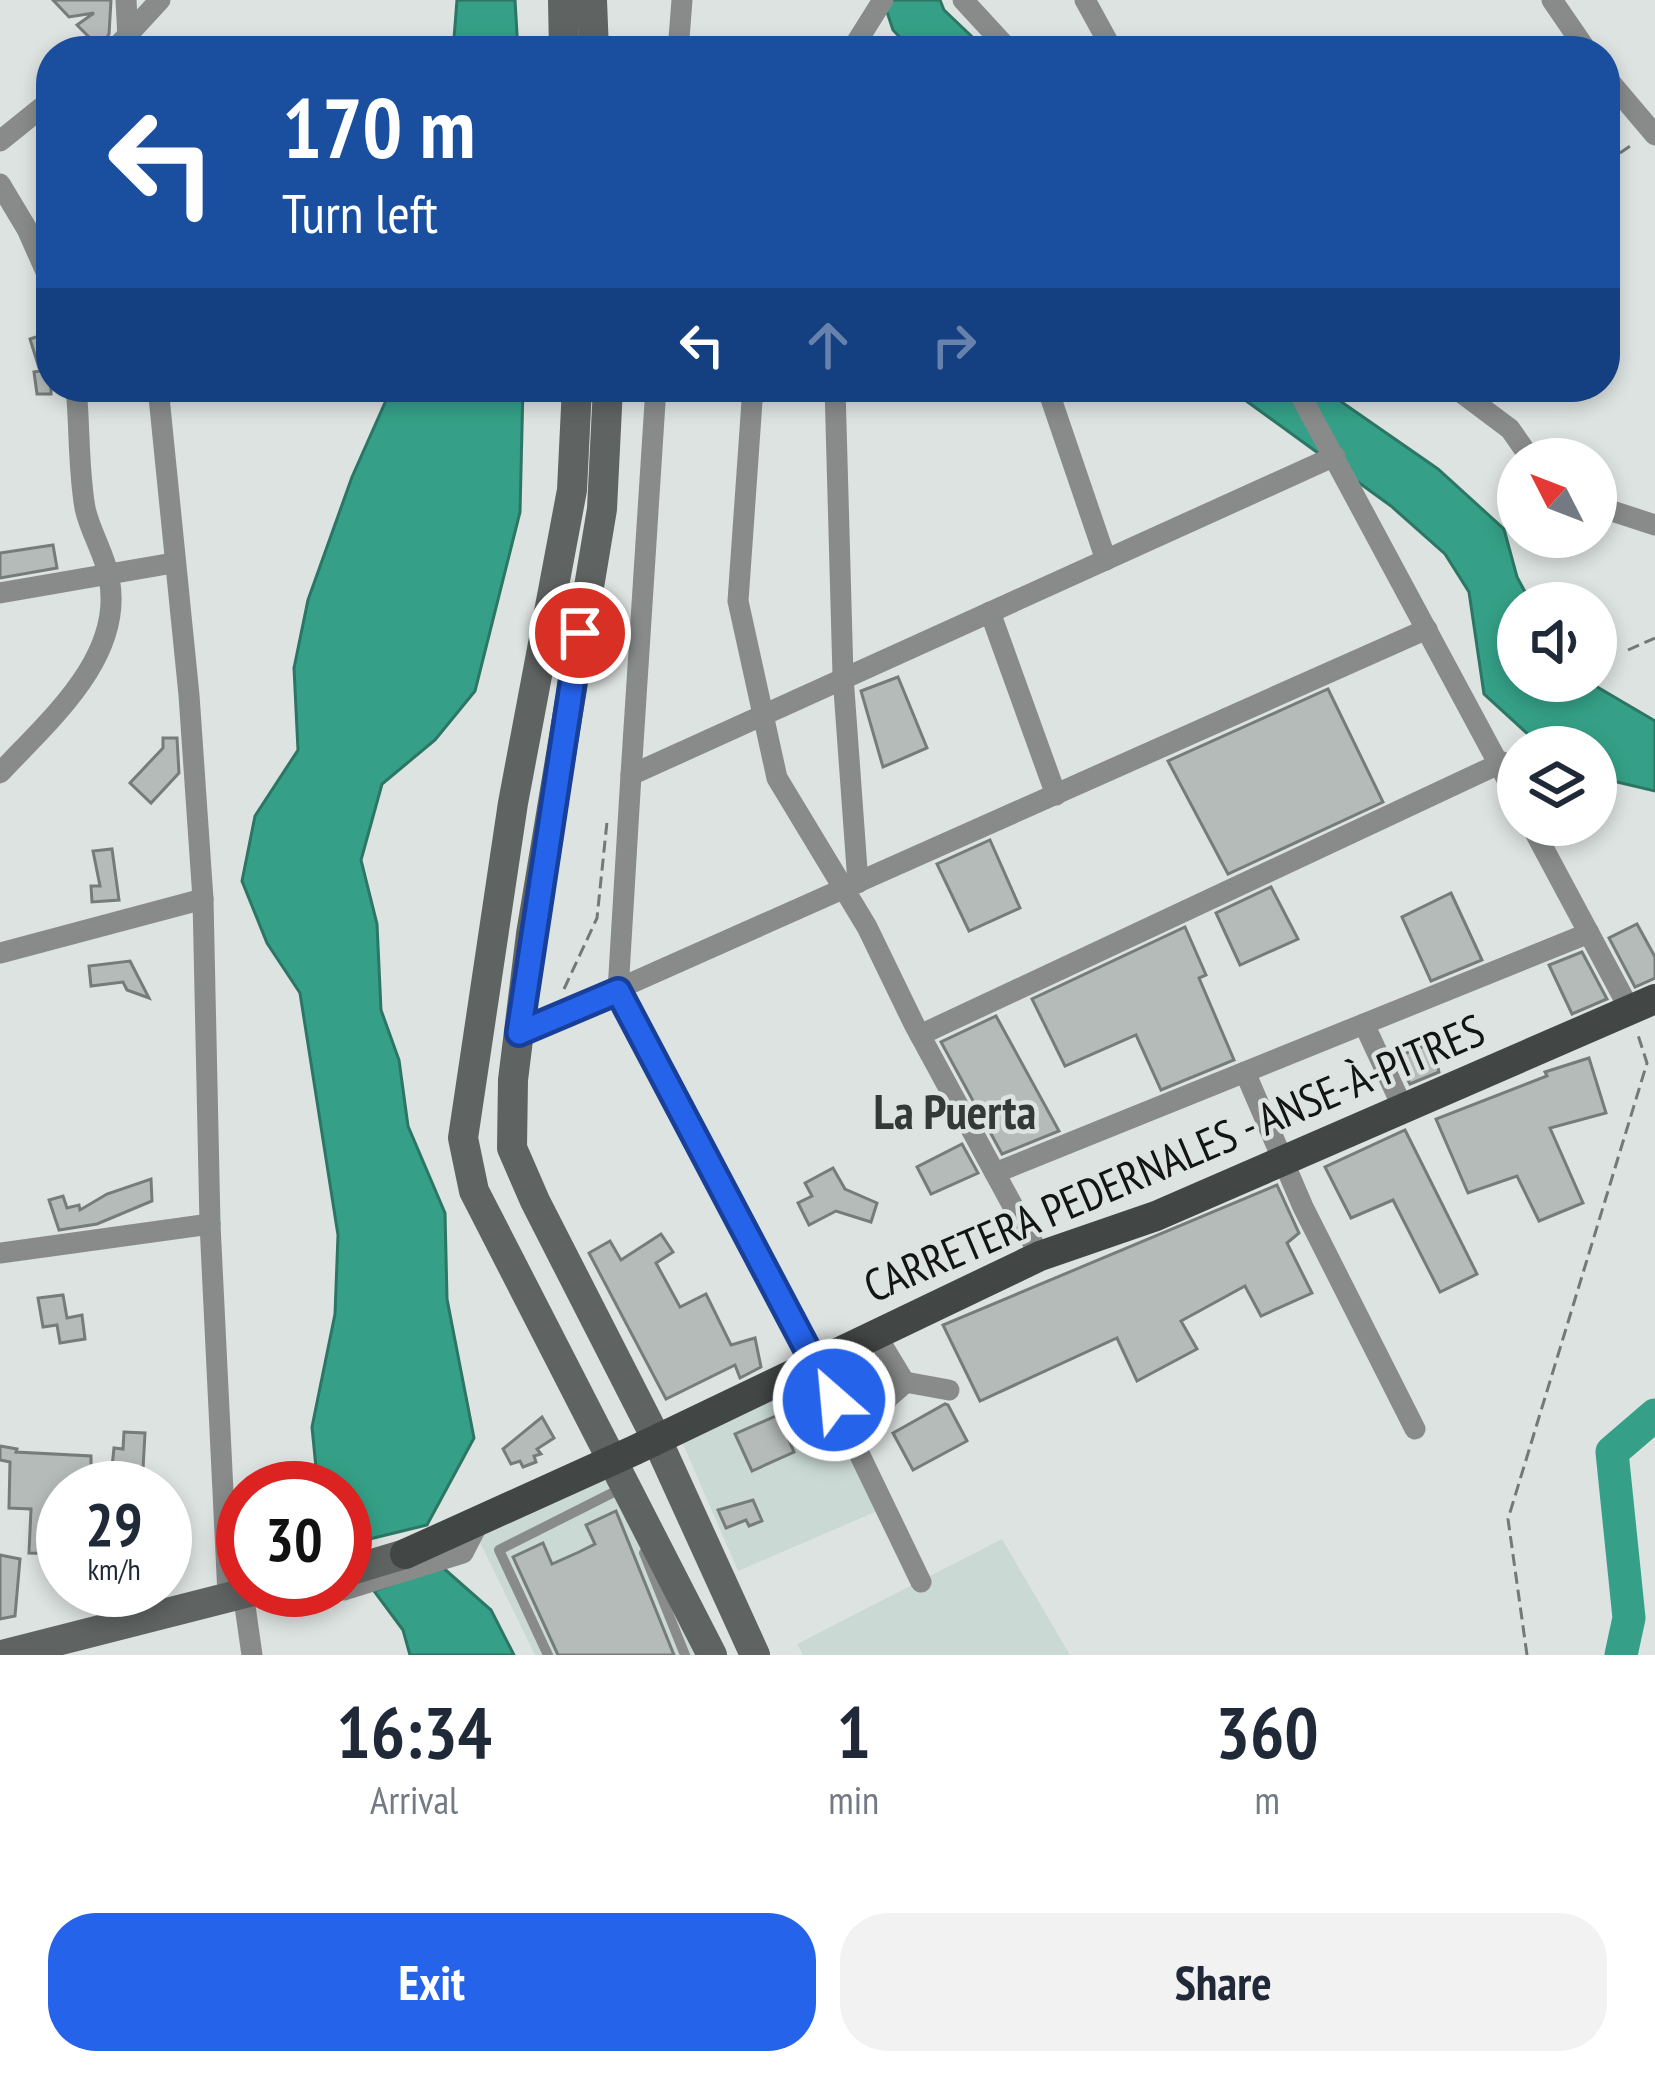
<!DOCTYPE html>
<meta charset="utf-8">
<style>
body{margin:0;font-family:"PT Sans Narrow",sans-serif;background:#f2f2f3;color:#1f2937;height:100vh;display:flex;flex-direction:column;font-size:45px;white-space:nowrap}
*{box-sizing:border-box;margin:0}
p{font-size:39px;color:#747a83}
.icon{flex:none;width:66px;height:66px;fill:none;stroke:currentColor;stroke-width:2;stroke-linecap:round;stroke-linejoin:round}
.map{position:relative;height:1655px;overflow:hidden}
.drawer{display:flex;flex-direction:column;background:#fff;flex:1}
.drawer>*{flex:none}
.top-card{position:absolute;left:36px;top:36px;width:1584px;height:366px;border-radius:48px;box-shadow:0 6px 18px #0003;background:#1a4fa0;color:#fff;overflow:hidden}
.needle{width:78px;rotate:312deg}
.fabs{position:absolute;left:1497px;top:438px;display:grid;gap:24px}
.fabs a{display:grid;place-items:center;width:120px;height:120px;border-radius:50%;background:#fff;box-shadow:0 6px 18px #0003;font-size:60px}
.speed{position:absolute;left:36px;top:1461px;display:flex;gap:24px;font-size:60px;font-weight:700;text-align:center}
.speed>*{display:grid;place-content:center;width:156px;height:156px;border-radius:50%;background:#fff;box-shadow:0 6px 18px #0003;line-height:1}
.speed small{font-size:30px;font-weight:400}
.speed .limit{border:18px solid #d22;background:#fff;color:#111}
.pin{position:absolute;display:grid;place-items:center;width:102px;height:102px;color:#fff;margin:-51px;border:6px solid #fff;border-radius:50%;box-shadow:0 3px 12px #0007}
.me{position:absolute;width:132px;margin:-66px;rotate:333deg;stroke-linejoin:round;filter:drop-shadow(0 0 9px #0008)}
.turn{display:flex;align-items:center;gap:42px;height:252px;padding:0 48px;font-size:54px}
.turn .icon{width:156px;height:156px;stroke-width:2.5}
.turn b{display:block;font-size:84px;line-height:102px}
.lanes{display:flex;align-items:center;height:114px;padding:0 48px;background:#0003;justify-content:center;gap:60px;direction:ltr}
.lanes .off{opacity:.35}
.eta{display:flex;justify-content:space-evenly;align-items:center;height:204px;text-align:center}
.eta b{font-size:72px;font-weight:600;line-height:84px}
.primary-button{display:flex;gap:24px;margin-top:auto;padding:24px 48px}
.primary-button a{flex:1;height:138px;border-radius:48px;background:#2563eb;color:#fff;font-size:48px;font-weight:600;line-height:138px;text-align:center}
.primary-button a+a{background:#f2f2f3;color:#1f2937}
.map>svg:first-child{display:block}
.built{fill:#cad9d4}
.water{fill:#35a087;stroke:#2b7664;stroke-width:3}
.lines{fill:none;stroke-linecap:round;stroke-linejoin:round}
.river{stroke:#35a087;stroke-width:33}
.building{fill:#b4bbb9;stroke:#767c7a;stroke-width:3}
.path{stroke:#747877;stroke-width:3;stroke-dasharray:12 6;stroke-linecap:butt}
.lane{stroke:#898b8b;stroke-width:10}
.street{stroke:#898b8b;stroke-width:21}
.secondary{stroke:#5f6361;stroke-width:30}
.primary{stroke:#424645;stroke-width:30}
.route-casing{stroke:#184099;stroke-width:30}
.route{stroke:#2563eb;stroke-width:21}
.labels{text-anchor:middle;stroke-width:9;stroke-linejoin:round;paint-order:stroke}
.street-label{font-size:45px;fill:#131514;stroke:#dde3e1}
.neighbourhood-label{font-size:48px;font-weight:bold;fill:#343937;stroke:#dde3e1}
</style>
<div class="map">
<svg width="1655" height="1655" viewBox="0 0 1655 1655">
<rect width="100%" height="100%" fill="#dde3e1"/>
<g class="built">
<polygon points="816,1379 882,1509 738,1571 680,1437"/>
<polygon points="624,1464 706,1655 535,1655 474,1530"/>
<polygon points="1002,1539 1070,1655 803,1655 797,1644"/>
</g>
<g class="water">
<polygon points="457,0 515,0 518,51 453,51"/>
<polygon points="883,0 940,0 944,10 987,51 913,51 893,30"/>
<polygon points="392,387 523,387 520,512 475,691 435,740 382,784 361,860 377,924 381,1010 399,1060 408,1126 445,1213 447,1299 474,1438 427,1525 353,1543 345,1536 345,1488 318,1488 312,1427 335,1314 338,1235 300,993 267,943 242,881 255,816 298,750 294,668 308,600 352,477"/>
<polygon points="1227,387 1320,387 1438,469 1504,529 1517,577 1531,603 1518,603 1518,681 1587,681 1655,721 1655,791 1596,777 1596,747 1542,747 1484,694 1469,592 1445,554 1391,506"/>
<polygon points="441,1566 491,1610 514,1655 410,1655 403,1630 374,1591"/>
</g>
<g class="lines">
<polyline class="river" points="1621,1655 1629,1618 1612,1452 1655,1415"/>
</g>
<g class="building">
<polygon points="53,0 111,0 109,34 98,51 80,51 92,40 77,25 94,13 69,17"/>
<polygon points="51,332 51,394 37,394 34,372 40,371 30,339"/>
<polygon points="53,545 57,568 0,578 0,553"/>
<polygon points="898,677 927,748 883,767 861,691"/>
<polygon points="1328,689 1383,802 1228,874 1168,761"/>
<polygon points="163,738 177,738 179,773 151,803 130,783 163,748"/>
<polygon points="990,840 1020,908 969,931 937,864"/>
<polygon points="112,849 119,900 92,902 91,886 100,886 93,851"/>
<polygon points="1271,887 1298,939 1240,965 1216,913"/>
<polygon points="1451,893 1482,960 1431,981 1402,917"/>
<polygon points="1637,924 1655,957 1655,978 1635,987 1609,938"/>
<polygon points="1185,927 1206,975 1199,978 1234,1060 1161,1090 1136,1035 1065,1066 1032,999"/>
<polygon points="1582,952 1607,999 1572,1014 1549,965"/>
<polygon points="130,961 149,998 127,990 123,982 91,986 89,966"/>
<polygon points="996,1016 1059,1131 1002,1154 941,1042"/>
<polygon points="1432,1043 1439,1072 1410,1084 1396,1057"/>
<polygon points="1589,1058 1606,1113 1550,1128 1583,1203 1539,1221 1517,1176 1468,1193 1436,1119 1547,1076 1545,1072"/>
<polygon points="1405,1130 1477,1274 1440,1292 1393,1200 1351,1218 1325,1167"/>
<polygon points="962,1144 978,1173 931,1194 917,1167"/>
<polygon points="833,1168 845,1189 877,1203 871,1222 836,1211 809,1225 798,1203 812,1196 805,1183"/>
<polygon points="151,1179 152,1201 97,1224 59,1230 49,1200 63,1196 67,1208 79,1205 80,1210 107,1194"/>
<polygon points="1277,1185 1299,1233 1287,1243 1312,1293 1261,1316 1245,1286 1181,1321 1197,1349 1137,1381 1117,1338 980,1401 943,1325"/>
<polygon points="661,1234 673,1252 656,1263 680,1307 706,1294 731,1345 755,1338 761,1367 740,1378 735,1365 666,1399 589,1253 610,1241 621,1260"/>
<polygon points="63,1295 67,1318 82,1315 85,1339 60,1343 57,1325 43,1327 38,1298"/>
<polygon points="945,1404 948,1405 967,1441 913,1470 893,1433"/>
<polygon points="778,1415 794,1452 752,1471 735,1434"/>
<polygon points="542,1417 554,1438 537,1449 541,1454 534,1456 536,1462 523,1467 520,1461 511,1464 503,1449"/>
<polygon points="124,1432 145,1433 143,1469 112,1467 114,1448 123,1449"/>
<polygon points="0,1446 17,1449 16,1452 91,1456 91,1488 63,1488 63,1554 29,1553 31,1509 9,1508 10,1462 0,1460"/>
<polygon points="753,1500 762,1521 749,1526 746,1520 726,1528 718,1510"/>
<polygon points="616,1511 674,1655 558,1655 513,1557 543,1543 552,1564 579,1552 595,1544 586,1525"/>
<polygon points="0,1555 20,1559 15,1616 0,1619"/>
</g>
<g class="lines">
<g class="path">
<polyline points="1605,163 1633,144"/>
<polyline points="1628,650 1655,638"/>
<polyline points="564,989 597,918 607,822"/>
<polyline points="1527,1655 1508,1519 1647,1063 1637,1032"/>
</g>
<g class="lane">
<polyline points="644,1553 685,1655"/>
<polyline points="548,1655 499,1550 618,1490"/>
</g>
<g class="street">
<polyline points="126,0 128,38"/>
<polyline points="963,0 1010,51"/>
<polyline points="1085,0 1113,51"/>
<polyline points="1552,0 1587,51"/>
<polyline points="113,51 160,0"/>
<polyline points="678,51 682,0"/>
<polyline points="851,51 883,0"/>
<polyline points="1605,76 1655,135"/>
<polyline points="0,141 51,100"/>
<polyline points="0,184 27,229 51,283"/>
<polyline points="158,387 189,695 203,899 210,1224 228,1595"/>
<polyline points="753,387 738,601 777,778 867,927 914,1024 1040,1256"/>
<polyline points="835,387 843,676 858,883"/>
<polyline points="1047,387 1106,560"/>
<polyline points="1296,387 1518,800"/>
<polyline points="1454,387 1510,429 1531,459"/>
<polyline points="1596,500 1609,510 1655,525"/>
<polyline points="0,593 173,563"/>
<polyline points="990,612 1056,795"/>
<path d="M0,773c48,-52 125,-116 109,-195 -4,-24 -19,-46 -24,-70 -7,-40 -5,-81 -9,-121"/>
<polyline points="631,775 656,387"/>
<polyline points="1531,825 1630,1010"/>
<polyline points="0,953 203,899"/>
<polyline points="1364,1024 1403,1108"/>
<polyline points="519,1033 1427,629"/>
<polyline points="920,1035 1503,762"/>
<polyline points="1245,1072 1303,1207 1415,1429"/>
<polyline points="995,1173 1589,933"/>
<polyline points="0,1253 210,1224"/>
<polyline points="905,1382 949,1390"/>
<polyline points="875,1419 888,1398 905,1383 876,1335"/>
<polyline points="921,1582 816,1364 618,991 631,775 1335,456"/>
<polyline points="344,1590 463,1553 479,1522"/>
<polyline points="243,1592 252,1655"/>
</g>
<g class="secondary">
<polyline points="563,0 564,51"/>
<polyline points="592,0 594,51"/>
<polyline points="577,387 572,490 513,803 463,1138 474,1191 712,1655"/>
<polyline points="608,387 602,509 531,934 513,1080 512,1148 535,1201 657,1440 755,1655"/>
<polyline points="345,1572 405,1554"/>
<polyline points="2,1655 257,1590"/>
</g>
<polyline class="primary" points="405,1554 635,1450 1040,1256 1156,1216 1655,999"/>
</g>
<g class="lines">
<g class="route-casing">
<polyline id="route" points="580,633 519,1033 618,991 834,1400"/>
</g>
<use href="#route" class="route"/>
</g>
<g class="labels">
<g class="street-label">
<text transform="translate(1174 1158) rotate(-23)" y="16">CARRETERA PEDERNALES - ANSE-À-PITRES</text>
</g>
<g class="neighbourhood-label">
<text x="955" y="1129">La Puerta</text>
</g>
</g>
</svg>
<div class="fabs">
<a><svg class="needle" viewBox="-14 -14 28 28"><path d="M0-13l5 13h-10z" fill="#e53935"/><path d="M0 13l5-13h-10z" fill="#747a83"/></svg></a>
<a><svg class="icon" aria-label="sound" viewBox="0 0 24 24"><path d="M4 9h4l5-4v14l-5-4H4zM17 9q2 3 0 6"/></svg></a>
<a><svg class="icon" aria-label="layers" viewBox="0 0 24 24"><path d="M12 4l9 5-9 5-9-5zM3 14l9 5 9-5"/></svg></a>
</div>
<div class="speed"><div>29<small>km/h</small></div><div class="limit">30</div></div>
<div class="pin" style="left:580px;top:633px;background:#d93025"><svg class="icon" aria-label="arrive" viewBox="0 0 24 24"><path d="M6 21V4h12l-3 4 3 4H6"/></svg></div>
<svg class="me" style="left:834px;top:1400px" viewBox="-20 -20 40 40"><circle r="17" fill="#2563eb" stroke="#fff" stroke-width="3"/><path d="M0-11L8 9 0 5-8 9z" fill="#fff"/></svg>
<div class="top-card">
<div class="turn"><svg class="icon" aria-label="left" viewBox="0 0 24 24"><path d="M17 20v-9H6M10 6l-5 5 5 5"/></svg><div><b>170 m</b>Turn left</div></div>
<div class="lanes"><svg class="icon" aria-label="left" viewBox="0 0 24 24"><path d="M17 20v-9H6M10 6l-5 5 5 5"/></svg><svg class="icon off" aria-label="ahead" viewBox="0 0 24 24"><path d="M12 20V5M6 11l6-6 6 6"/></svg><svg class="icon off" aria-label="right" viewBox="0 0 24 24"><path d="M7 20v-9h11M14 6l5 5-5 5"/></svg></div>
</div>
</div>
<section class="drawer">
<div class="eta">
<div><b>16:34</b><p>Arrival</p></div>
<div><b>1</b><p>min</p></div>
<div><b>360</b><p>m</p></div>
</div>
<div class="primary-button"><a>Exit</a><a>Share</a></div>
</section>
